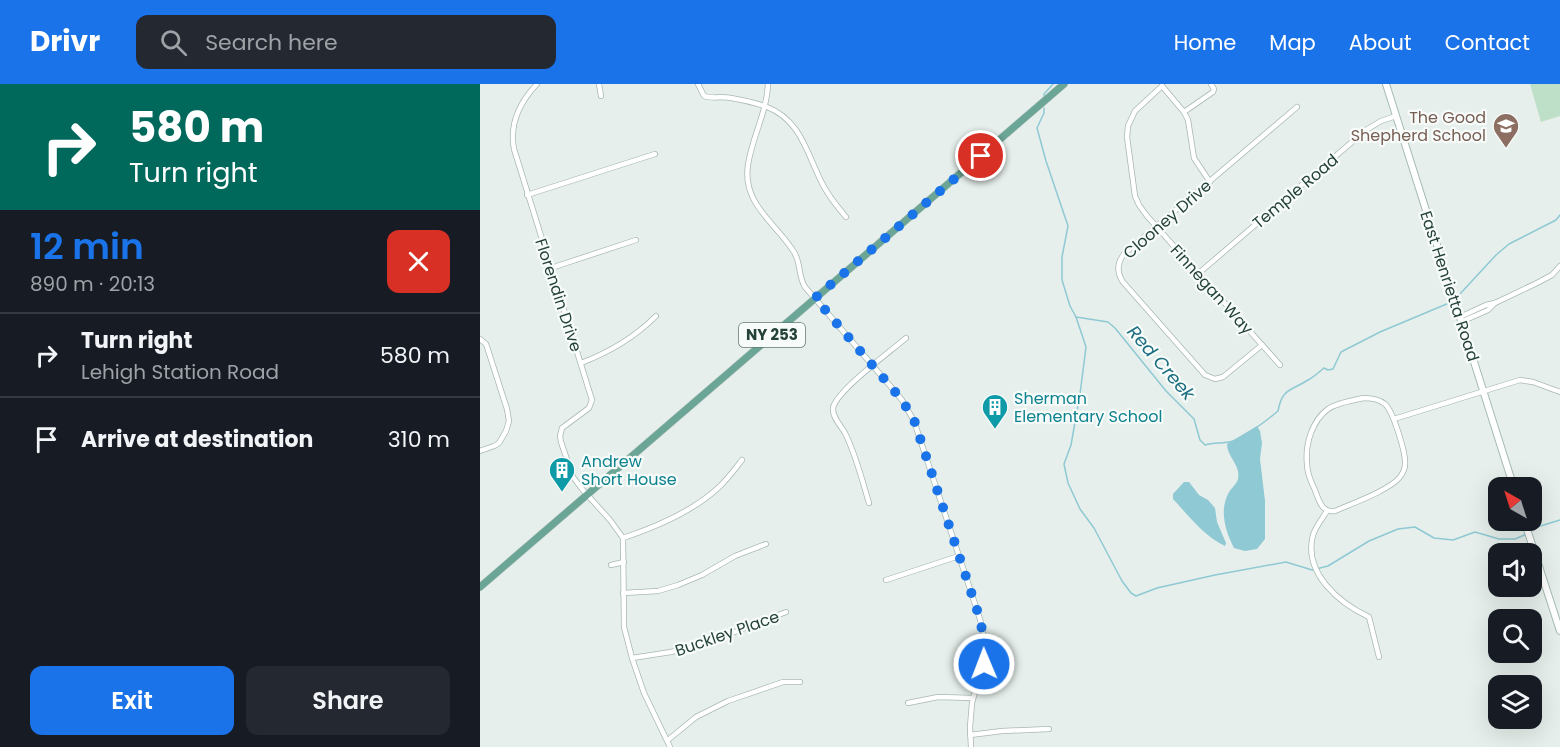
<!DOCTYPE html>
<meta charset="utf-8">
<style>
body{margin:0;font-family:Poppins,sans-serif;background:#242831;color:#f1f3f6;height:100vh;display:flex;flex-direction:column;font-size:22px;white-space:nowrap}
*{box-sizing:border-box;margin:0}
p{font-size:20px;color:#9ea1a6}
.icon{flex:none;width:33px;height:33px;fill:none;stroke:currentColor;stroke-width:2;stroke-linecap:round;stroke-linejoin:round}
.map{position:relative;flex:1;overflow:hidden}
.panel{display:flex;flex-direction:column;background:#171b24;width:480px}
.panel>*{flex:none}
.guide{background:#00695c;color:#fff;overflow:hidden}
.needle{width:39px;rotate:321deg}
.controls{position:absolute;left:1008px;top:393px;display:grid;gap:12px}
.controls a{display:grid;place-items:center;width:54px;height:54px;border-radius:12px;background:#171b24;box-shadow:0 6px 24px #0002;font-size:30px}
.pin{position:absolute;display:grid;place-items:center;width:51px;height:51px;color:#fff;margin:-26px;border:3px solid #fff;border-radius:50%;box-shadow:0 2px 6px #0007}
.me{position:absolute;width:66px;margin:-33px;rotate:359deg;stroke-linejoin:round;filter:drop-shadow(0 0 4px #0008)}
.turn{display:flex;align-items:center;gap:21px;height:126px;padding:0 30px;font-size:27px}
.turn .icon{width:78px;height:78px;stroke-width:2.5}
.turn b{display:block;font-size:42px;line-height:51px}
.round{display:grid;place-items:center;flex:none;width:63px;height:63px;border-radius:12px;background:#242831}
.headline{display:flex;align-items:center;justify-content:space-between;height:102px;padding:0 30px}
h1{font-size:36px;font-weight:600;line-height:45px;color:#1a73e8}
.cta{display:flex;gap:12px;margin-top:auto;padding:12px 30px}
.cta a{flex:1;height:69px;border-radius:12px;background:#1a73e8;color:#fff;font-size:24px;font-weight:600;line-height:69px;text-align:center}
.cta a+a{background:#242831;color:#f1f3f6}
ul{padding:0;list-style:none}
li{display:flex;align-items:center;gap:18px;height:84px;padding:0 30px;border-top:2px solid #363941}
li div{flex:1}
li b{display:block;font-size:22px}
li em{font-style:normal}
header{display:flex;align-items:center;gap:36px;box-sizing:border-box;height:84px;padding:0 30px;background:#1a73e8;color:#fff}
header strong{font-size:28px}
nav{display:flex;gap:33px;margin-inline-start:auto;font-size:21px}
.search{width:420px;height:54px;background:#242831;display:flex;align-items:center;gap:15px;box-sizing:border-box;padding:0 21px;border-radius:12px;color:#9ea1a6;font-size:22px}
main{display:flex;flex:1;min-height:0}
.map>svg:first-child{display:block}
.green{fill:#bfe0c8}
.water{fill:#8ec9d4}
.lines{fill:none;stroke-linecap:round;stroke-linejoin:round}
.stream{stroke:#8ec9d4;stroke-width:1.5}
.minor-casing{stroke:#a8b8b2;stroke-width:6}
.secondary-casing{stroke:#a4bbb3;stroke-width:8}
.primary-casing{stroke:#c2cac8;stroke-width:8}
.minor{stroke:#fff;stroke-width:4.5}
.secondary{stroke:#fff;stroke-width:6}
.primary{stroke:#6aa596;stroke-width:7}
.route{stroke:#1a73e8;stroke-width:10;stroke-dasharray:0 18}
.labels{text-anchor:middle;stroke-width:4.5;stroke-linejoin:round;paint-order:stroke}
.shield{fill:#f7fbf9;stroke:#637a73;stroke-width:1.5}
.shield-label{font-size:15px;font-weight:bold;fill:#24423a}
.education-label{font-size:16px;fill:#785e54;stroke:#f7fbf9;text-anchor:end}
.street-label{font-size:16px;fill:#24423a;stroke:#f7fbf9}
.culture-label{font-size:16px;fill:#0d838f;stroke:#f7fbf9;text-anchor:start}
.water-label{font-size:18px;font-style:italic;fill:#1c6f80;stroke:#f7fbf9}
</style>
<header>
<strong>Drivr</strong>
<div class="search"><svg class="icon" aria-label="search" viewBox="0 0 24 24"><circle cx="10" cy="10" r="6"/><path d="M15 15l6 6"/></svg>Search here</div>
<nav><a>Home</a><a>Map</a><a>About</a><a>Contact</a></nav>
</header>
<main>
<section class="panel">
<div class="guide">
<div class="turn"><svg class="icon" aria-label="right" viewBox="0 0 24 24"><path d="M7 20v-9h11M14 6l5 5-5 5"/></svg><div><b>580 m</b>Turn right</div></div>
</div>
<div class="headline"><div><h1>12 min</h1><p>890 m · 20:13</p></div><a class="round" style="background:#d93025;color:#fff"><svg class="icon" aria-label="close" viewBox="0 0 24 24"><path d="M6 6l12 12M18 6L6 18"/></svg></a></div>
<ul>
<li><svg class="icon" aria-label="right" viewBox="0 0 24 24"><path d="M7 20v-9h11M14 6l5 5-5 5"/></svg><div><b>Turn right</b><p>Lehigh Station Road</p></div><em>580 m</em></li>
<li><svg class="icon" aria-label="arrive" viewBox="0 0 24 24"><path d="M6 21V4h12l-3 4 3 4H6"/></svg><div><b>Arrive at destination</b></div><em>310 m</em></li>
</ul>
<div class="cta"><a>Exit</a><a>Share</a></div>
</section>
<div class="map">
<svg width="1080" height="663" viewBox="0 0 1080 663">
<rect width="100%" height="100%" fill="#e6efeb"/>
<polygon class="green" points="1050,0 1080,0 1080,32 1061,38"/>
<g class="water">
<path d="M777,342l3,5 2,12 -2,16 5,42v38l-8,10 -12,2 -11,-3c-8,-16 -15,-36 -6,-54 2,-5 9,-10 10,-15 3,-14 -11,-22 -11,-35z"/>
<path d="M704,398h5l10,13 9,5 7,8 2,14 9,21 -1,3c-20,-9 -37,-31 -52,-47v-5z"/>
</g>
<g class="lines">
<g class="stream">
<polyline points="564,12 564,10 573,0"/>
<path d="M564,24v5l-7,15 9,33 22,65 -6,31v23l8,26 6,11 32,5 7,6 51,63 28,28 6,21 5,5c9,-3 19,-1 28,-4 15,-6 33,-20 45,-30 4,-23 13,-20 30,-31 6,-3 11,-8 16,-12l4,2 5,-1 8,-17 39,-20 69,-29"/>
<polyline points="979,211 1016,171 1029,160 1076,136 1080,131"/>
<polyline points="596,233 606,263 600,310 591,361 584,380 588,399 600,425 614,444 642,497 651,509 656,512 677,504 735,491 806,478 832,486 848,482 889,457 918,445 935,443 954,454 973,456 995,448 1019,455 1035,455 1047,450"/>
<polyline points="1051,447 1057,443 1080,436"/>
</g>
<g class="minor-casing">
<g id="minor">
<path d="M57,0c-17,18 -28,39 -23,65l78,251 -3,8 -27,20 -2,8 1,6 12,35 9,12 28,31 13,18 1,89 8,31 12,35 26,54"/>
<polyline points="119,0 121,12"/>
<path d="M218,0l6,12c9,3 18,0 27,2 12,2 25,5 36,9 34,13 40,47 55,76 6,13 15,23 24,34"/>
<path d="M288,0c-1,28 -16,53 -20,81 -6,39 28,58 46,87 7,11 4,24 11,35l87,101 10,12 12,21 66,198 3,14 2,22 -13,48 -2,24 1,20"/>
<polyline points="682,2 655,27 648,42 647,53 655,112 659,121 667,132 800,281"/>
<polyline points="682,2 704,28 708,36 714,74 730,98"/>
<polyline points="704,28 733,8 734,5 731,0"/>
<polyline points="47,111 175,70"/>
<polyline points="71,184 156,156"/>
<polyline points="719,189 886,46 901,37 916,32"/>
<polyline points="980,233 1006,221 1015,219 1057,199 1072,191 1080,182"/>
<polyline points="981,238 1008,226 1015,219"/>
<polyline points="0,255 6,260 8,266 27,325 29,337 26,347 19,359 14,362 0,367"/>
<path d="M782,261l-39,32 -8,2 -10,-4 -82,-93c-6,-9 -6,-19 1,-28l173,-147"/>
<path d="M101,279c29,-11 53,-25 75,-47"/>
<path d="M883,314c8,0 16,1 22,6 8,7 21,49 20,60 0,5 -2,9 -5,13 -10,13 -49,27 -65,34 -13,2 -16,-10 -20,-21 -4,-8 -8,-17 -8,-26 -2,-20 5,-43 21,-55 10,-7 24,-8 35,-11z"/>
<polyline points="914,335 1040,296 1053,298 1080,308"/>
<path d="M389,419c-7,-23 -13,-48 -24,-70 -4,-7 -13,-16 -12,-25 3,-17 58,-57 73,-70"/>
<path d="M847,427c-5,8 -11,15 -14,24 -10,38 26,68 56,82l10,40"/>
<path d="M143,454c33,-11 69,-26 95,-50 9,-8 17,-19 24,-28"/>
<polyline points="131,481 144,478"/>
<polyline points="406,496 479,472"/>
<polyline points="143,509 178,507 198,501 222,491 255,472 286,460"/>
<polyline points="152,574 191,568 221,561 306,528"/>
<polyline points="428,619 458,613 493,614"/>
<polyline points="490,651 522,647 569,645"/>
<polyline points="188,656 216,633 248,617 303,598 320,598"/>
</g>
</g>
<g class="secondary-casing">
<g id="secondary">
<polyline points="906,0 1034,404"/>
<polyline points="1044,436 1080,547"/>
</g>
</g>
<g class="primary-casing">
<polyline id="primary" points="0,503 584,0"/>
</g>
<use href="#minor" class="minor"/>
<use href="#secondary" class="secondary"/>
<use href="#primary" class="primary"/>
</g>
<g class="lines">
<polyline class="route" points="501,72 335,214 422,316 434,336 500,535 505,562 504,580"/>
</g>
<defs>
<g id="school-pin" transform="scale(1.35)"><path d="M0 17L-7.5 6A9.5 9.5 0 1 1 7.5 6Z" fill="#8d6e63" stroke="#f7fbf9"/><path d="M0-5L7-2L0 1L-7-2ZM-4 1L0 2.5L4 1V4Q0 6-4 4Z" fill="#fff"/></g>
<g id="building-pin" transform="scale(1.35)"><path d="M0 17L-7.5 6A9.5 9.5 0 1 1 7.5 6Z" fill="#0f9aa8" stroke="#f7fbf9"/><path d="M-4-6H4V6H1V3H-1V6H-4ZM-2.5-4.3h1.7v1.8h-1.7ZM.8-4.3h1.7v1.8H.8ZM-2.5-1h1.7V.8h-1.7ZM.8-1h1.7V.8H.8Z" fill="#fff"/></g>
</defs>
<g fill-rule="evenodd">
<use href="#school-pin" x="1026" y="42"/>
<use href="#building-pin" x="515" y="323"/>
<use href="#building-pin" x="82" y="386"/>
</g>
<g class="labels">
<rect class="shield" x="259" y="239" width="66" height="24" rx="4.5"/>
<g class="shield-label">
<text x="292" y="256">NY 253</text>
</g>
<g class="education-label">
<text x="1006" y="39">The Good<tspan x="1006" dy="18">Shepherd School</tspan></text>
</g>
<g class="street-label">
<text transform="translate(815 107) rotate(-40)" y="6">Temple Road</text>
<text transform="translate(687 135) rotate(-41)" y="6">Clooney Drive</text>
<text transform="translate(970 202) rotate(72)" y="6">East Henrietta Road</text>
<text transform="translate(732 205) rotate(48)" y="6">Finnegan Way</text>
<text transform="translate(79 211) rotate(72)" y="6">Florendin Drive</text>
<text transform="translate(247 549) rotate(-19)" y="6">Buckley Place</text>
</g>
<g class="culture-label">
<text x="534" y="320">Sherman<tspan x="534" dy="18">Elementary School</tspan></text>
<text x="101" y="383">Andrew<tspan x="101" dy="18">Short House</tspan></text>
</g>
<g class="water-label">
<text transform="translate(681 279) rotate(49)" y="6">Red Creek</text>
</g>
</g>
</svg>
<div class="controls">
<a><svg class="needle" viewBox="-14 -14 28 28"><path d="M0-13l5 13h-10z" fill="#e53935"/><path d="M0 13l5-13h-10z" fill="#9ea1a6"/></svg></a>
<a><svg class="icon" aria-label="sound" viewBox="0 0 24 24"><path d="M4 9h4l5-4v14l-5-4H4zM17 9q2 3 0 6"/></svg></a>
<a><svg class="icon" aria-label="search" viewBox="0 0 24 24"><circle cx="10" cy="10" r="6"/><path d="M15 15l6 6"/></svg></a>
<a><svg class="icon" aria-label="layers" viewBox="0 0 24 24"><path d="M12 4l9 5-9 5-9-5zM3 14l9 5 9-5"/></svg></a>
</div>
<div class="pin" style="left:501px;top:72px;background:#d93025"><svg class="icon" aria-label="arrive" viewBox="0 0 24 24"><path d="M6 21V4h12l-3 4 3 4H6"/></svg></div>
<svg class="me" style="left:504px;top:580px" viewBox="-20 -20 40 40"><circle r="17" fill="#1a73e8" stroke="#fff" stroke-width="3"/><path d="M0-11L8 9 0 5-8 9z" fill="#fff"/></svg>
</div>
</main>
